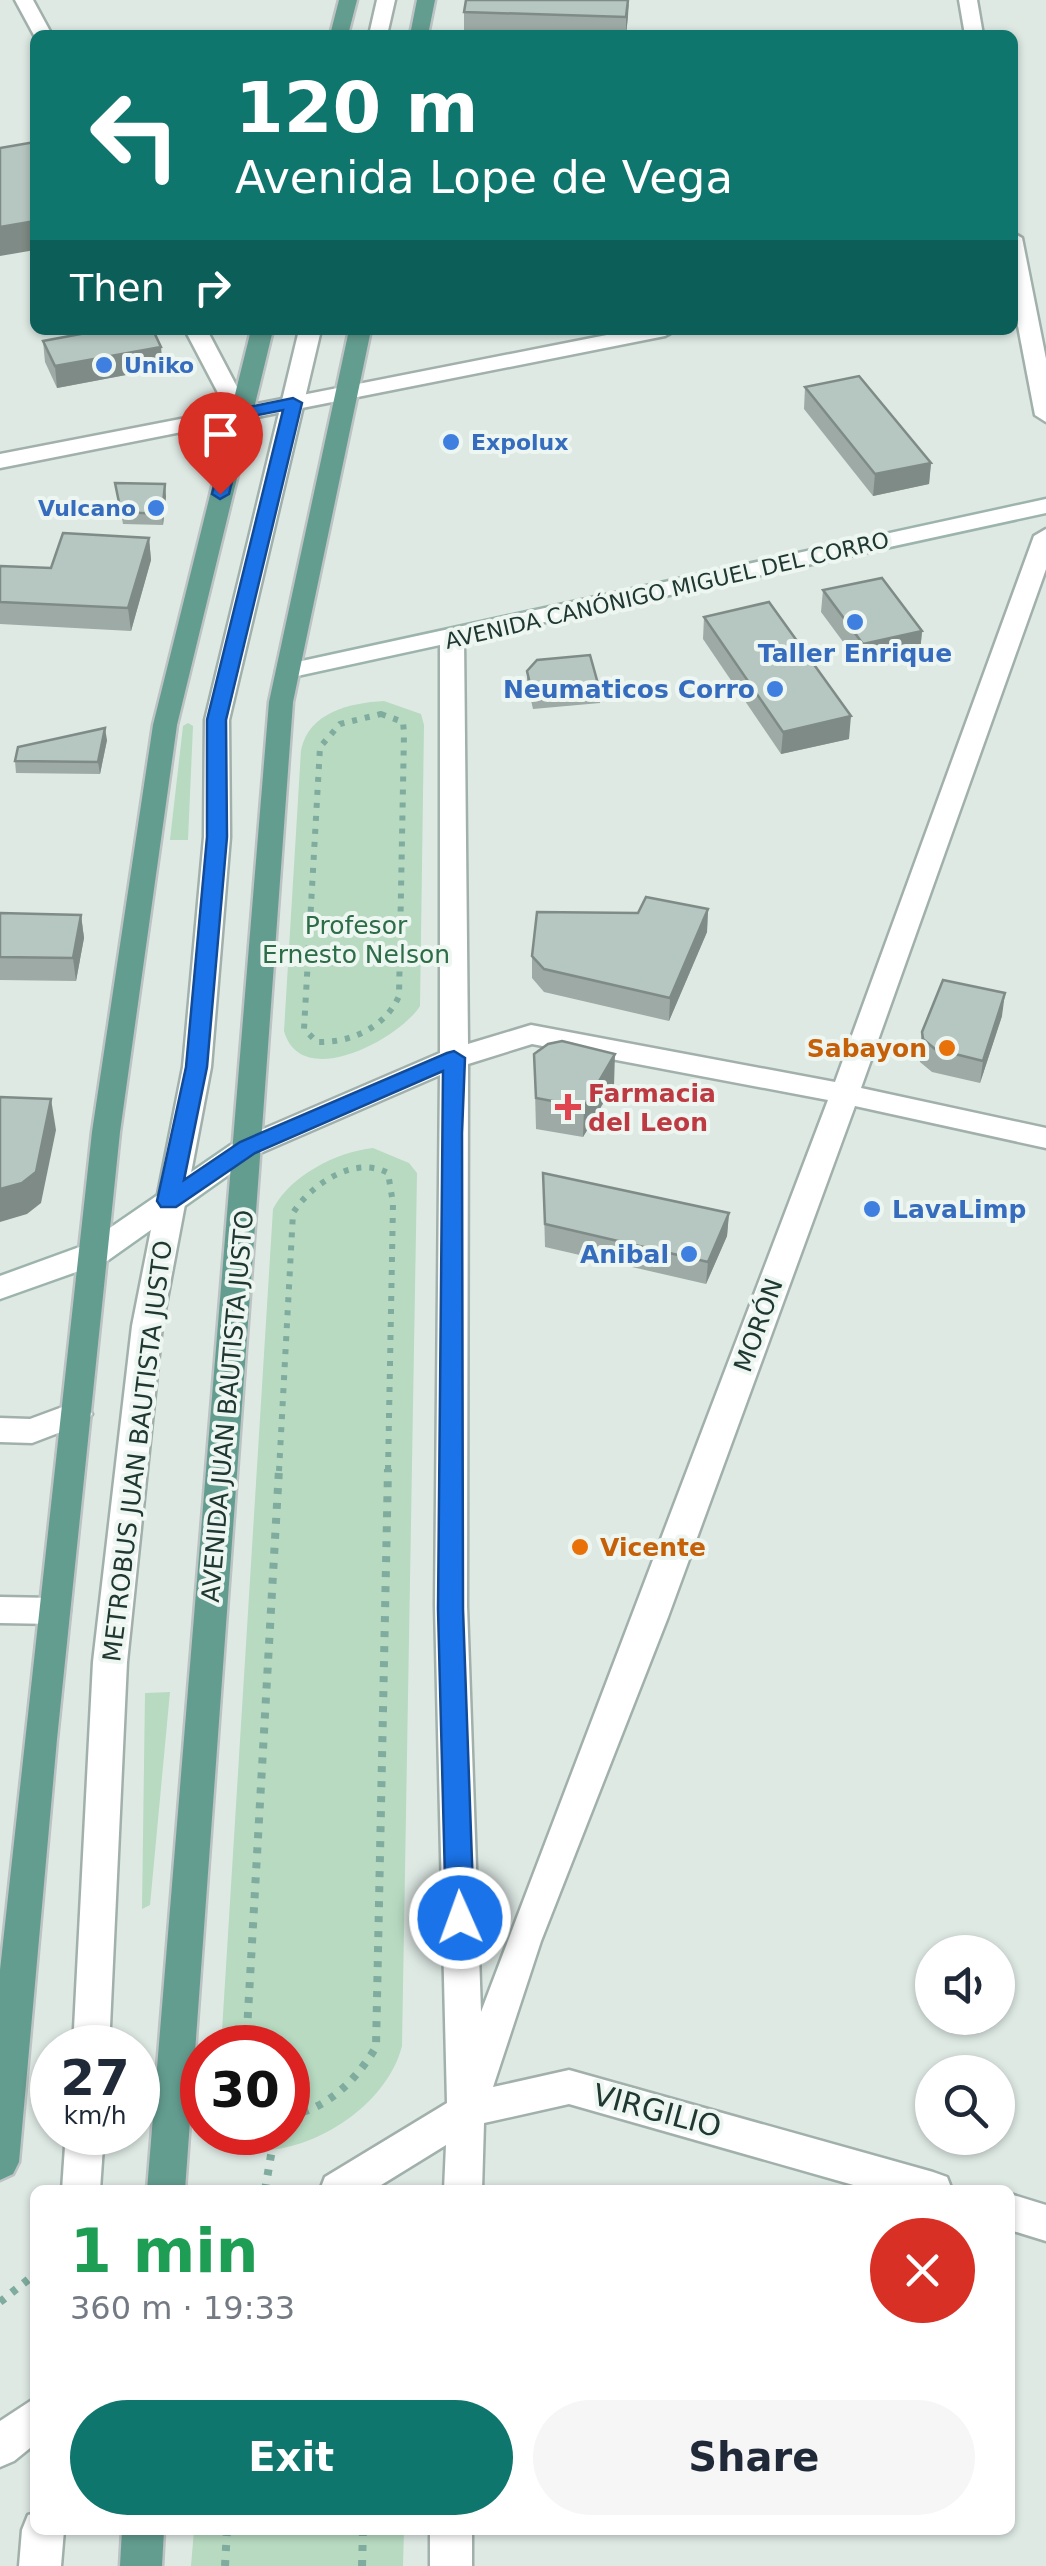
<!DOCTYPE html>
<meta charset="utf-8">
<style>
body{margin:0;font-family:"DejaVu Sans",sans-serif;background:#f6f6f7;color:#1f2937;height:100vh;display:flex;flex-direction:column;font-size:38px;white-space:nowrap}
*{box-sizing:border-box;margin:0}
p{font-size:32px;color:#747a83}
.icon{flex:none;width:55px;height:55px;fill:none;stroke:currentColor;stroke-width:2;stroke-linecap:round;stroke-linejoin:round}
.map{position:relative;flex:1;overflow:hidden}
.drawer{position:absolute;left:30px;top:2185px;width:985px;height:350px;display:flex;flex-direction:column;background:#fff;border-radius:15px;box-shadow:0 2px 8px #0004}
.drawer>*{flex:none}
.hud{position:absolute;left:30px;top:30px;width:988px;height:305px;border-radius:15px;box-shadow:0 2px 8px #0004;background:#0f766e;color:#fff;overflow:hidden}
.tools{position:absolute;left:915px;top:1935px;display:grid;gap:20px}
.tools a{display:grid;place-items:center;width:100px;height:100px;border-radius:50%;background:#fff;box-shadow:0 2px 8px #0004;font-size:50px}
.speed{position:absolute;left:30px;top:2025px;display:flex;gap:20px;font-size:50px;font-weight:700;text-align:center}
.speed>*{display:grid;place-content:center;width:130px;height:130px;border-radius:50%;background:#fff;box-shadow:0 2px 8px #0004;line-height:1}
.speed small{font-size:25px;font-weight:400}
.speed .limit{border:15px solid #d22;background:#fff;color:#111}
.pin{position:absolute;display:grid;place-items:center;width:85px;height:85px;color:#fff;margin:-102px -42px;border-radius:50% 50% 50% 0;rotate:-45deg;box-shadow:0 0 10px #0007}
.pin .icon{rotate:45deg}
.me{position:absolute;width:110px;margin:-55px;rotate:358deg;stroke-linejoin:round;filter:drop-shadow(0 0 8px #0008)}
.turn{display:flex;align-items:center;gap:35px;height:210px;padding:0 40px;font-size:45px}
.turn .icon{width:130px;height:130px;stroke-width:2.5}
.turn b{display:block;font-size:70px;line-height:85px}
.then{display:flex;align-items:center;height:95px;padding:0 40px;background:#0003;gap:20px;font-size:38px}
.round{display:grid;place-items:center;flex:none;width:105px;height:105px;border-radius:52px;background:#f6f6f7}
.overview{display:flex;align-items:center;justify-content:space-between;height:170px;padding:0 40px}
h1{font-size:60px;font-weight:800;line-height:75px;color:#1e9e55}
.action{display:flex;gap:20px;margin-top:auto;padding:20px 40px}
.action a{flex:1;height:115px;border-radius:60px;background:#0f766e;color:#fff;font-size:40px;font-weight:800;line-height:115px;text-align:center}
.action a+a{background:#f6f6f7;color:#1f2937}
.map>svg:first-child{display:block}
.green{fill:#b7dac1}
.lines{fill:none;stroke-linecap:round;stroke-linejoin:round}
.lane-casing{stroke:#a1b0ab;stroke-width:5}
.street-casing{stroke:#a1b0ab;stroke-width:5}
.secondary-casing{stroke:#9db4ad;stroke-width:5}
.primary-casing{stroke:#bcc3c2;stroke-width:5}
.path-far1{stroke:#7fac9f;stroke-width:6;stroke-dasharray:5 8;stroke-linecap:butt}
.path{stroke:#7fac9f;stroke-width:8;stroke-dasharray:6 9;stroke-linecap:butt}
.lane{fill:#fff;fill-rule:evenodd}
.street{fill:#fff;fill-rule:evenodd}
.secondary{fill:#fff;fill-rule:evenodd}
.primary{fill:#639d90;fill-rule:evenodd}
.wall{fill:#9daaa5}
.shaded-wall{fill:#7f8b86}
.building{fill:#b6c6c0;stroke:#7f8b86;stroke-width:2.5}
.route{fill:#1a73e8;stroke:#114b97;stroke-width:2.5}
.shop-dot{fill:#3f7fe0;stroke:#eef6f2;stroke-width:4}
.food-dot{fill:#e8710a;stroke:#eef6f2;stroke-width:4}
.health-dot{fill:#e0444e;stroke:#eef6f2;stroke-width:4}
.labels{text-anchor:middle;stroke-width:8;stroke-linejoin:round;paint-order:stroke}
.far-shop-label{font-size:22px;font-weight:bold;fill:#366cbe;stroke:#eef6f2;text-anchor:start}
.far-street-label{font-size:22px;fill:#203832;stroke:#eef6f2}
.shop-label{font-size:25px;font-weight:bold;fill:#366cbe;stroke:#eef6f2;text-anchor:end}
.park-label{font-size:25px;fill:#2c6d47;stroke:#eef6f2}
.food-label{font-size:25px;font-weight:bold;fill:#c56008;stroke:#eef6f2;text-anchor:end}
.health-label{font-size:25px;font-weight:bold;fill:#be3a42;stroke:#eef6f2;text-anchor:start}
.street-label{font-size:25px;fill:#203832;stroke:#eef6f2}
.near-street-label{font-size:30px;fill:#203832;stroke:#eef6f2}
</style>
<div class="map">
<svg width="1046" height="2566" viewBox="0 0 1046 2566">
<rect width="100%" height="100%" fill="#dee9e4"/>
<g class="green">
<path d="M384,701l37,13 3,11 -4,281c-21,33 -119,86 -136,25l17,-281c8,-38 49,-47 83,-49z"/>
<polygon points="188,723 193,726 188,840 170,840 183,726"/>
<path d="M373,1148l36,15 8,10 -15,873c-14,55 -77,98 -131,104l-33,-17 50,-1v-84l-67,-1 52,-838c17,-33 63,-57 100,-61z"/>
<polygon points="170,1692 150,1905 142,1909 145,1693"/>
<polygon points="194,2530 404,2530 403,2566 191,2566"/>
</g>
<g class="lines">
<g class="lane-casing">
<g id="lane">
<polygon points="377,0 395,0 387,35 369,35"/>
<polygon points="299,330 321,330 229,720 230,837 211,1067 162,1326 127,1662 109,2048 73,2048 93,1662 132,1326 183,1067 204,837 205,720"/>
<polygon points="76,1402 87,1406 92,1414 87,1422 32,1443 0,1442 0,1418 30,1419"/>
<polygon points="0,1597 54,1598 66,1602 70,1611 66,1620 54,1624 0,1623"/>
<polygon points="66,2132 104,2132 100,2190 62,2190"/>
<polygon points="35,2513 35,2530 64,2530 61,2566 19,2566 22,2530 28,2515"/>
</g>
</g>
<g class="street-casing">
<g id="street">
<polygon points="15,0 33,0 52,35 35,37"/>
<polygon points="959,0 977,0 983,35 965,35"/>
<polygon points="1012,232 1022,238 1046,359 1046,422 1035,415 1012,295"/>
<polygon points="185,330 207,330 247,406 632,330 676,330 665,336 0,468 0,454 227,410"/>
<path d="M1046,529v40l-185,519 185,40v20l-191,-42 -187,511 -127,324 -48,146 76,-17 364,102 14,5 5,13h-81l-302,-86 -85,19 -2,67h-38l2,-45 -73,45h-53l5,-13 122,-74 -12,-497 5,-531 -182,79h-20l-4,-7 4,-7 202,-87v-415l12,-7 12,7 4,406 63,-19 304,57 199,-546zM532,1044l296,56 -347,912 -14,-406 1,-542z"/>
<polygon points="1010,2194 1046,2205 1046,2241 1010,2230"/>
<polygon points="35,2398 35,2444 14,2461 0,2467 0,2421"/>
<rect x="430" y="2530" width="42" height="36"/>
</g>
</g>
<g class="secondary-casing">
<g id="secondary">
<polygon points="1046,499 1046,513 288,678 276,671 288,664"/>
<polygon points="248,1137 258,1140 262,1147 258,1154 107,1261 0,1299 0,1276 85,1245 238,1140"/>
</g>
</g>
<g class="primary-casing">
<g id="primary">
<polygon points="339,0 357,0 348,35 330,35"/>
<polygon points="417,0 435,0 428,35 410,35"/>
<polygon points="251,330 273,330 177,725 120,1132 57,1739 19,2162 13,2174 0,2180 0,1970 92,1132 153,725"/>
<polygon points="349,330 371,330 293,702 185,2190 147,2190 269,702"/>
<polygon points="122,2530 164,2530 162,2566 120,2566"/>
</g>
</g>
<g class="path-far1">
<path d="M381,714l22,8 1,11 -5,263c-14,32 -49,47 -82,46l-13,-13 16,-282 20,-23z"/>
<path d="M279,1471l14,-258c18,-29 62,-58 95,-40l5,30 -5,268"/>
</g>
<g class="path">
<polyline points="246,2048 279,1469"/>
<path d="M288,2115c38,-4 69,-36 88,-68l12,-578"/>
<polyline points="265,2190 275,2132"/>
<polyline points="0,2302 35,2274"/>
<polyline points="225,2566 227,2530"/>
<polyline points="362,2566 363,2530"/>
</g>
<use href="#lane" class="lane"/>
<use href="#street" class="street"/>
<use href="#secondary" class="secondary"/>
<use href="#primary" class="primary"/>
</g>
<g class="wall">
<polygon points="464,12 628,16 626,35 551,35 464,32"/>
<polygon points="43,341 163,368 57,388 45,362"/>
<polygon points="805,387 931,463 929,484 873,496 804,409"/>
<polygon points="115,483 166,496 163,525 123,524"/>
<polygon points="149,538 151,560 131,631 0,624 0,566 51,568"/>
<polygon points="823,590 922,631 920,653 861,666 821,612"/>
<polygon points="704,617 849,739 781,754 703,639"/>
<polygon points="527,671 600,691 600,703 533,709 527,683"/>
<polygon points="107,740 100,774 16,773 15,761"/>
<polygon points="708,909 707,932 669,1021 544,992 532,978 532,956 638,913"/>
<polygon points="0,913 81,915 84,938 76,981 0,980"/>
<polygon points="1002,1016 980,1083 932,1072 920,1062 919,1055 922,1032"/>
<polygon points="534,1054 614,1085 583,1137 536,1129"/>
<polygon points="543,1173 729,1213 727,1236 706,1284 545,1247"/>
</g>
<g class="shaded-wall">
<polygon points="629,0 628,16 626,35 626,17"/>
<polygon points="35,221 35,250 0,256 0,227"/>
<polygon points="161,347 163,368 57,388 55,366"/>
<polygon points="931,463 929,484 873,496 875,474"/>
<polygon points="165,484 166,496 163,525 162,514"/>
<polygon points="149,538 151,560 131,631 128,608"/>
<polygon points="922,631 920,653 861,666 863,644"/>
<polygon points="851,716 849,739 781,754 783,732"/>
<polygon points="105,728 107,740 100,774 98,762"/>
<polygon points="708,909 707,932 669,1021 670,998"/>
<polygon points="81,915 84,938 76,981 73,958"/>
<polygon points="1005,993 1002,1016 980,1083 983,1061"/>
<polygon points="615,1054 614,1085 583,1137 584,1107"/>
<polygon points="51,1099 56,1130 41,1203 27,1214 0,1222 0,1189"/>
<polygon points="729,1213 727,1236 706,1284 708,1262"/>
</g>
<g class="building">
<polygon points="466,0 628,0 626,17 464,12"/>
<polygon points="35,142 35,221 0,227 0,148"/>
<polygon points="102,330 153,330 161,347 55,366 43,341"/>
<polygon points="859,376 931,463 875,474 805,387"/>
<polygon points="115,483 165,484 162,514 121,512"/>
<polygon points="63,533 149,538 128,608 0,602 0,566 51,568"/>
<polygon points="882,578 922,631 863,644 823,590"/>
<polygon points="769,602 851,716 783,732 704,617"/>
<polygon points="590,655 600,691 533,697 527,671 537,660"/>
<polygon points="105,728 98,762 15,761 18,747"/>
<polygon points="646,897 708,909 670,998 544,969 532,956 537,912 638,913"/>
<polygon points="0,913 81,915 73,958 0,957"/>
<polygon points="943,980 1005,993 983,1061 935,1049 923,1039 922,1032"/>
<polygon points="562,1041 615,1054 584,1107 536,1098 534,1054 548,1044"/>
<polygon points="0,1097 51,1099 36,1172 22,1183 0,1189"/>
<polygon points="543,1173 729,1213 708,1262 545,1224"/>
</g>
<polygon class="route" points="293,398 302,403 226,720 227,837 207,1067 184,1180 240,1142 447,1053 454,1051 465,1058 462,1133 463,1609 474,1918 470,1927 460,1930 450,1927 446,1918 438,1609 443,1071 255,1153 176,1207 161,1207 157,1201 186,1067 207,837 207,720 283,410 248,417 229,494 220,499 212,494 234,410"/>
<g class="shop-dot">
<circle cx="104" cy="365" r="10"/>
<circle cx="451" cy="442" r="10"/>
<circle cx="156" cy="508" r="10"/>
<circle cx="855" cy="622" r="10"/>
<circle cx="775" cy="689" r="10"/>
<circle cx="872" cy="1209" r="10"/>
<circle cx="689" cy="1254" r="10"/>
</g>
<g class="food-dot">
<circle cx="947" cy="1048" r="10"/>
<circle cx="580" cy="1547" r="10"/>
</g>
<path class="health-dot" d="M563 1092h10v10h10v10h-10v10h-10v-10h-10v-10h10z"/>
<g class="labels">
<g class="far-shop-label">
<text x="124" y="373">Uniko</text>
<text x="471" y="450">Expolux</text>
<text x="136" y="516" text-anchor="end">Vulcano</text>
</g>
<g class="far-street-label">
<text transform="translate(667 590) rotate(-13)" y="8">AVENIDA CANÓNIGO MIGUEL DEL CORRO</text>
</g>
<g class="shop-label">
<text x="855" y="662" text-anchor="middle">Taller Enrique</text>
<text x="755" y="698">Neumaticos Corro</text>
<text x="892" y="1218" text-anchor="start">LavaLimp</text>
<text x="669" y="1263">Anibal</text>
</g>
<g class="park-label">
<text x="356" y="934">Profesor<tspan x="356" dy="29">Ernesto Nelson</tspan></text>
</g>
<g class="food-label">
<text x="927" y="1057">Sabayon</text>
<text x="600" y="1556" text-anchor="start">Vicente</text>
</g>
<g class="health-label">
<text x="588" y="1102">Farmacia<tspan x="588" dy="29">del Leon</tspan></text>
</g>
<g class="street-label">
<text transform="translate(758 1325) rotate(-70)" y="9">MORÓN</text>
<text transform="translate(227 1406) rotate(-85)" y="9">AVENIDA JUAN BAUTISTA JUSTO</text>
<text transform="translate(137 1451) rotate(-83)" y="9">METROBUS JUAN BAUTISTA JUSTO</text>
</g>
<g class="near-street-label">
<text transform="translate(657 2111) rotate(15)" y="10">VIRGILIO</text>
</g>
</g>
</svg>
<div class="tools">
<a><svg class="icon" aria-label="sound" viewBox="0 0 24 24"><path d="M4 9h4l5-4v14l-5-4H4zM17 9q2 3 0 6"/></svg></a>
<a><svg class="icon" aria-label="search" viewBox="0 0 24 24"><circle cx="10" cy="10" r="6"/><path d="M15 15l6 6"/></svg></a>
</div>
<div class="speed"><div>27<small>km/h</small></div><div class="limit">30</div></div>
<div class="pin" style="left:220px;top:494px;background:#d93025"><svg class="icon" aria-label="arrive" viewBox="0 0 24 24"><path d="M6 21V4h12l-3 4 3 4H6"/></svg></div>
<svg class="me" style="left:460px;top:1918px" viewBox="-20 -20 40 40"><circle r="17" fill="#1a73e8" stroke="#fff" stroke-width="3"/><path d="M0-11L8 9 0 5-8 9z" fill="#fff"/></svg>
<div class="hud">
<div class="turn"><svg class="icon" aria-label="left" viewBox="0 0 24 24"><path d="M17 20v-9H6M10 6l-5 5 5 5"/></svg><div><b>120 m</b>Avenida Lope de Vega</div></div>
<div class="then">Then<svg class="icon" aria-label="right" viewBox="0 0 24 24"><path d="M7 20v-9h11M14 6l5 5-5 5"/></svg></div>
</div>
<section class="drawer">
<div class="overview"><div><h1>1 min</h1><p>360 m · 19:33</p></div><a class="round" style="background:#d93025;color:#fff"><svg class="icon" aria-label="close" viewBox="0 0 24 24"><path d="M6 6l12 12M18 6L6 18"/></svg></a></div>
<div class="action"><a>Exit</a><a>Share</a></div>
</section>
</div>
